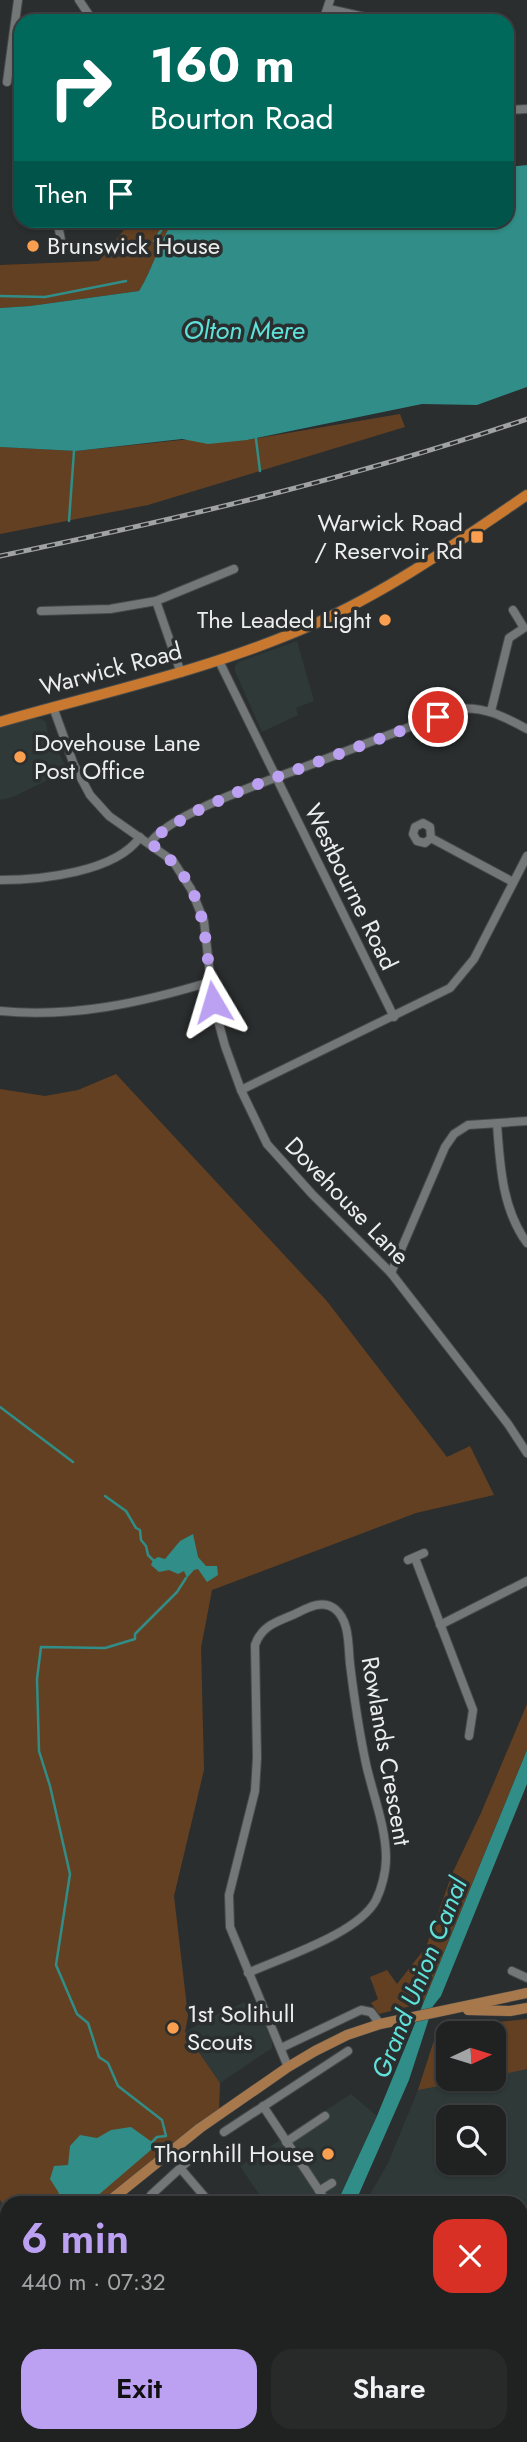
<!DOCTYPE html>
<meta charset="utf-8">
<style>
body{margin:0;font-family:Jost,sans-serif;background:#282a2a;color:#f1f3f6;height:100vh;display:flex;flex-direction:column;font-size:26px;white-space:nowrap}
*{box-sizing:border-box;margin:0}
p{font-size:23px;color:#a2a4a5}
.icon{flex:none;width:38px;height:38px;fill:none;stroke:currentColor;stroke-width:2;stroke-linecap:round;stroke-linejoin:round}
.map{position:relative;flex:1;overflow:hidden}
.panel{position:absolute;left:0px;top:2196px;width:528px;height:247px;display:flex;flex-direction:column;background:#202222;border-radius:21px 21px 0 0;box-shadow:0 2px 5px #0004,0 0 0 2px #3d3f40}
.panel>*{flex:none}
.top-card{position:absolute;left:14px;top:14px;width:500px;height:214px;border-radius:21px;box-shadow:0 2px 5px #0004,0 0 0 2px #3d3f40;background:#00695c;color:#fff;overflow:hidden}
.needle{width:46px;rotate:86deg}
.controls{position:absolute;left:436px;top:2021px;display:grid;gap:14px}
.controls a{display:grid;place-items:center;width:70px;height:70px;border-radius:14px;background:#202222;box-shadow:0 2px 5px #0004,0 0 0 2px #3d3f40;font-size:35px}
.pin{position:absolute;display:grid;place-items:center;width:60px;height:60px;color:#fff;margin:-30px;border:4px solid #fff;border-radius:50%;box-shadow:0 2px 7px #0007}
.me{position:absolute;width:77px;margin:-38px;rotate:353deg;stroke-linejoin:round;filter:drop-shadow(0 0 5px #0008)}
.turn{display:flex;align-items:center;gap:24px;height:147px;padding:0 21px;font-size:32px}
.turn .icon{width:91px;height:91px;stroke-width:2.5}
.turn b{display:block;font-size:49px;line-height:60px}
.then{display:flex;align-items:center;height:66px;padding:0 21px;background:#0003;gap:14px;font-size:26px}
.round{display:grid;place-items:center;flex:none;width:74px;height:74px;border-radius:21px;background:#282a2a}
.overview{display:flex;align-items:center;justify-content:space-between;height:119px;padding:0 21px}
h1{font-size:42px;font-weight:600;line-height:52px;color:#bca0f2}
.action{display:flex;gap:14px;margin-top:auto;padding:14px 21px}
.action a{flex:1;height:80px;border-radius:21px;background:#bca0f2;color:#111;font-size:28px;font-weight:600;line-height:80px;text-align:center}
.action a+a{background:#282a2a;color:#f1f3f6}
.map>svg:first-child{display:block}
.built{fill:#2e3938;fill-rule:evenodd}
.green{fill:#644022}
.water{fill:#318d87}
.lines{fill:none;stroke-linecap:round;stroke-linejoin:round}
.stream{stroke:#318d87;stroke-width:2.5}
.minor-casing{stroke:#474a4a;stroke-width:10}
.major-casing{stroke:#474a4a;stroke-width:11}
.highway-casing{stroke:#474a4a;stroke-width:12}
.minor{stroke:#747777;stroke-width:8}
.major{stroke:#a7784c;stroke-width:10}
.highway{stroke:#c9792f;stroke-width:10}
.rail-casing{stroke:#a1a3a2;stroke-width:5}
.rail{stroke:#2b2e2e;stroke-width:2.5;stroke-dasharray:8;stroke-linecap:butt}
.route{stroke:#bca0f2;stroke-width:12;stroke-dasharray:0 21.6}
.poi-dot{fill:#fa9f4f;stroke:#2b2e2e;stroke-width:2.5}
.labels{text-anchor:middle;stroke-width:7;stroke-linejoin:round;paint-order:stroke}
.poi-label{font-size:24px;fill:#eceeed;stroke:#2b2e2e;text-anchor:start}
.street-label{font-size:24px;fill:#eceeed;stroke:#2b2e2e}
.water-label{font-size:26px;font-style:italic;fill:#5fe2da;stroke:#2b2e2e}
</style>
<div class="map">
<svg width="527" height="2442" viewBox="0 0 527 2442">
<rect width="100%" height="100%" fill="#2b2e2e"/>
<g class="built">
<polygon points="297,641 314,701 296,708 298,715 262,732 235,671 235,666 238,662"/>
<polygon points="33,719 41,719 46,722 48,734 68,770 13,797 0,800 0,727"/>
<polygon points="253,1999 272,2040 272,2048 220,2083 185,2032 219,2013"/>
<path d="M527,2047v395h-245l4,-6h236v-233h-157l23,-40 30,-73 30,-13v2h46v-20zM448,2118h46v45h-46z"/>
<polygon points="351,2094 377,2116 337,2203 265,2203 240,2166"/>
<polygon points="0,2200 7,2209 7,2284 0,2290"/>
</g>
<g class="green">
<path d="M131,221h42c-14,22 -20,47 -34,70l-109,15 -30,2v-43l99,-4z"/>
<polygon points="400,414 405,427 148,505 0,534 0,447 76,451 181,440 247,440"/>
<polygon points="116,1074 326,1300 447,1457 470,1446 494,1495 416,1513 212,1590 201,1648 204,1770 174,1896 188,2016 185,2032 220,2083 219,2109 100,2203 7,2203 7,2209 0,2200 0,1089 45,1096 78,1090"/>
<polygon points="527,1704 527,1750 423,2003 379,2014 371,2003 378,1999 370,1977 387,1970 397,1984 426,1947 452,1874 481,1813"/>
<polygon points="527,2019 527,2069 494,2076 494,2034 448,2034 448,2079 476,2079 418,2090 438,2028"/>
<polygon points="7,2400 7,2436 125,2436 133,2442 0,2442 0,2405"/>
</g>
<g class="water">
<path d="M527,165v222l-50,18 -55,-1 -175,36 -39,4 -26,-5 -106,12 -76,-4v-139l30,-2 109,-15c14,-23 20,-48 34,-70l335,-1v-53z"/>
<polygon points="193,1534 198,1557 206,1566 217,1566 218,1575 207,1582 198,1569 194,1570 187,1578 184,1571 178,1574 169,1570 159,1572 151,1565 153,1560 158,1557 165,1559 180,1541"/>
<polygon points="527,1750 527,1784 441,1996 433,2006 409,2080 355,2203 337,2203 377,2116"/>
<polygon points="131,2127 152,2142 152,2149 89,2203 50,2203 59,2193 50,2179 54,2166 68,2165 70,2146 80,2135 97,2138 111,2130"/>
</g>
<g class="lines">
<g class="stream">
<polyline points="154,241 168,220"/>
<polyline points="0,296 45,297 126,281"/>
<polyline points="256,439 260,471"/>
<polyline points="69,521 74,451"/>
<polyline points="0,1407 73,1462"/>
<polyline points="105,1496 126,1511 136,1528 140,1530 141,1540 146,1546 148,1555 153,1560"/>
<polyline points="152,2142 157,2137 166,2136 162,2120 118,2086 108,2063 99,2057 88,2023 77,2014 56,1965 70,1874 50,1786 39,1751 37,1679 41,1647 105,1648 135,1639 135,1634 177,1592 186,1578"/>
</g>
<g class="minor-casing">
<g id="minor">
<polyline points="79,0 93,21"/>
<polyline points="329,9 382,21"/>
<polyline points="323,21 330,0"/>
<polyline points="7,82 18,0"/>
<polyline points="508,110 527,109"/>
<polyline points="57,220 61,240"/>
<polyline points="41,611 110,609 156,601"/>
<polyline points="219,661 394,1017"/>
<polyline points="181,673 156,601 234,569"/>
<polyline points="53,707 74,765 90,795 109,816 173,861 191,889 204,921 213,1002 225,1046 241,1090 267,1144 312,1194 391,1273 508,1424 527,1453"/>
<polyline points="491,711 509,638 524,628 513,610"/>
<polyline points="431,838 430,827 423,823 415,827 413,834 417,841 425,843 431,838 513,882"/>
<path d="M150,843c20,-30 121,-63 157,-77 50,-19 100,-38 150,-57 27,-3 46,7 70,20"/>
<path d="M0,880c41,0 116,-8 140,-43"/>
<path d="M0,1011c73,7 140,-8 210,-29"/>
<polyline points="241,1090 450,988 474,959 527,856"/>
<path d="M497,1124c3,41 5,85 30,119"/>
<polyline points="391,1273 445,1147 454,1134 468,1125 527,1121"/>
<polyline points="415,1558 473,1710 469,1736"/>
<polyline points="408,1560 424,1553"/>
<polyline points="440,1625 527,1581"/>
<polyline points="512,1971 527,1978"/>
<path d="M248,1973c35,-16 110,-39 128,-73 6,-12 10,-29 10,-42 0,-31 -13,-63 -20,-94 -7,-33 -12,-67 -16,-100 -2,-18 0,-43 -15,-55 -13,-10 -28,-1 -40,5 -18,8 -33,11 -40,31l2,113 -2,33 -26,104 1,32 58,140"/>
<polyline points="281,2048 361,2010 371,2012 380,2024"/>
<polyline points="263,2106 324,2198"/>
<polyline points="224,2132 348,2051"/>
<polyline points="286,2142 325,2116"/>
<polyline points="181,2169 210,2203"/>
<polyline points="319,2191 332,2183"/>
<polyline points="151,2195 188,2161"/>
<polyline points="0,2319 7,2313"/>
<polyline points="232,2442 237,2436"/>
</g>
</g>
<g class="major-casing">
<g id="major">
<polyline points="468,2010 510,2011 527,2008"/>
<polyline points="107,2203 200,2128 288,2067 315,2051 347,2035 380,2024 527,1993"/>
<polyline points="0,2298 7,2292"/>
</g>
</g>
<g class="highway-casing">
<path id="highway" d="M0,722c105,-30 213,-53 314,-98 76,-34 144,-82 213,-129"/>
</g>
<use href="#minor" class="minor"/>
<use href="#major" class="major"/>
<use href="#highway" class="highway"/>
<g class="rail-casing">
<path id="rail" d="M0,556c178,-37 354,-78 527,-137"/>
</g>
<use href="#rail" class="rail"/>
</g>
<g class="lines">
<path class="route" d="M213,1002c-10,-66 -2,-116 -63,-159l3,-5 39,-25 50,-23 196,-73"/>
</g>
<g class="poi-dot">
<circle cx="33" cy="246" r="7"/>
<rect x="470" y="530" width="14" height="14" rx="3.5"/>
<circle cx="385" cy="620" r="7"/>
<circle cx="20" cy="757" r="7"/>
<circle cx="173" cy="2028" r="7"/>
<circle cx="328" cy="2154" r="7"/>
</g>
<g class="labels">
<g class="poi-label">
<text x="47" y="254">Brunswick House</text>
<text x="463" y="531" text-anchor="end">Warwick Road<tspan x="463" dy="28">/ Reservoir Rd</tspan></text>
<text x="371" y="628" text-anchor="end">The Leaded Light</text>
<text x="34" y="751">Dovehouse Lane<tspan x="34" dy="28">Post Office</tspan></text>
<text x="187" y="2022">1st Solihull<tspan x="187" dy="28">Scouts</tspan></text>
<text x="314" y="2162" text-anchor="end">Thornhill House</text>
</g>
<g class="street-label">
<text transform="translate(111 669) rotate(-15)" y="8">Warwick Road</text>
<text transform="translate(351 887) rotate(64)" y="8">Westbourne Road</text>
<text transform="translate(347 1201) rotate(46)" y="8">Dovehouse Lane</text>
<text transform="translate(386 1751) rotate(80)" y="8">Rowlands Crescent</text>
</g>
<g class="water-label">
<text x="244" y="339">Olton Mere</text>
<text transform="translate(419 1978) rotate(-68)" y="9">Grand Union Canal</text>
</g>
</g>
</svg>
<div class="controls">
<a><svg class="needle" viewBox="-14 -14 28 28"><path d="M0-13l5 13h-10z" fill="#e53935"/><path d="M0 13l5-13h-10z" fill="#a2a4a5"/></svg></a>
<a><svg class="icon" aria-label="search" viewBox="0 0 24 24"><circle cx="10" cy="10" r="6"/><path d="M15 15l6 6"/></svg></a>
</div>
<div class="pin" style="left:438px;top:717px;background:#d93025"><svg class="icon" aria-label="arrive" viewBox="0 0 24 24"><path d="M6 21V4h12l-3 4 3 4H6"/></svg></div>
<svg class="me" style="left:213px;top:1002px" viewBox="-20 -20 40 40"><path d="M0-17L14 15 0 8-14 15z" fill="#bca0f2" stroke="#fff" stroke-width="4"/></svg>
<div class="top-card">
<div class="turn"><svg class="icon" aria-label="right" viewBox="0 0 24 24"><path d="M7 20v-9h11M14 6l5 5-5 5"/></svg><div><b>160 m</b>Bourton Road</div></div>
<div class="then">Then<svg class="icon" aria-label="arrive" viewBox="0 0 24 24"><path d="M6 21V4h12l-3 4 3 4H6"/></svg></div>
</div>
<section class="panel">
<div class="overview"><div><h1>6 min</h1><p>440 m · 07:32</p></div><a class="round" style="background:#d93025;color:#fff"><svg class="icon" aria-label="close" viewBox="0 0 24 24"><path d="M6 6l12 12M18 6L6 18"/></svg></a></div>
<div class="action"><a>Exit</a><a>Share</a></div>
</section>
</div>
